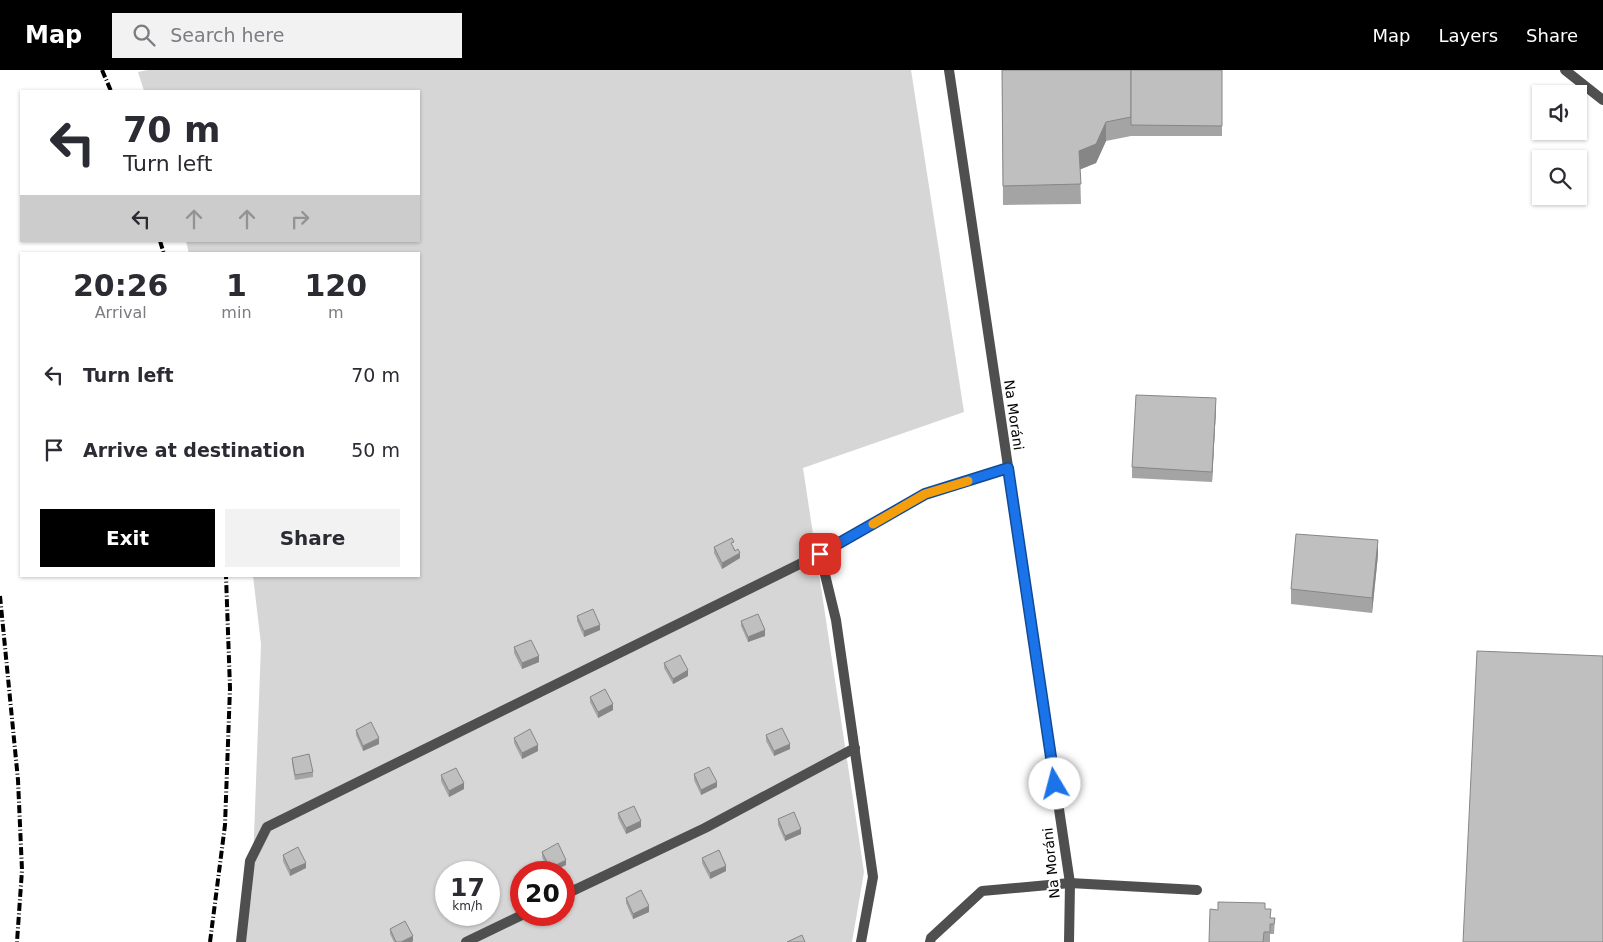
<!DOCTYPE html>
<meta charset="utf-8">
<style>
body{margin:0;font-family:"DejaVu Sans",sans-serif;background:#f2f2f3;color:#2b2b33;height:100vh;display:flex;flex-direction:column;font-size:19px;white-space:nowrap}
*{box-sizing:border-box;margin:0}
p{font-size:16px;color:#7c7c81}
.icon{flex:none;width:28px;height:28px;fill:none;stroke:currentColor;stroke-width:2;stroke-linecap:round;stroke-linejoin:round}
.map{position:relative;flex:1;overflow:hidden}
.sheet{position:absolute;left:20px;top:182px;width:400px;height:325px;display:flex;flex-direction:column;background:#fff;border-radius:0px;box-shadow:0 1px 4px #0004}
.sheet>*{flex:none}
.guide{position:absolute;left:20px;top:20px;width:400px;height:152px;border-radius:0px;box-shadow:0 1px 4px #0004;background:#fff;color:#2b2b33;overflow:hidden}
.buttons{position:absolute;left:1532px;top:15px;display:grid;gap:10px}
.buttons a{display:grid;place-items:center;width:55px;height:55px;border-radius:0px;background:#fff;box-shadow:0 1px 4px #0004;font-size:25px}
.speed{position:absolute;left:435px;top:791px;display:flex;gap:10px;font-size:25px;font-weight:700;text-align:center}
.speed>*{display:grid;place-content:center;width:65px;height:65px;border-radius:50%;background:#fff;box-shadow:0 1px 4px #0004;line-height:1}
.speed small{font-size:12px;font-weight:400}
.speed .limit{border:8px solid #d22;background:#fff;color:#111}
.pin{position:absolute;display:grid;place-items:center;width:42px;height:42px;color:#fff;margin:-21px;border-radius:10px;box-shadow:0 2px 8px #0006}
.me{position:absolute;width:55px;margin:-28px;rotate:352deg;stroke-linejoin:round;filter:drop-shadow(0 0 4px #0008)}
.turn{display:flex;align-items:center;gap:18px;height:105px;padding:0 20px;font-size:22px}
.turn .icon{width:65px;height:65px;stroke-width:2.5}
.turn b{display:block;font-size:35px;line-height:42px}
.lanes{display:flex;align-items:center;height:48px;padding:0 20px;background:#0003;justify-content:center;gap:25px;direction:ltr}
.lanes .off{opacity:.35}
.eta{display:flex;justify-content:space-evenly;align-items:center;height:85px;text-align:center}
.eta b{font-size:30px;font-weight:800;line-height:35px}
.action{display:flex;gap:10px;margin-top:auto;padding:10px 20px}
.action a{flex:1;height:58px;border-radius:0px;background:#000;color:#fff;font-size:20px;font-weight:800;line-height:58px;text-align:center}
.action a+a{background:#f2f2f3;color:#2b2b33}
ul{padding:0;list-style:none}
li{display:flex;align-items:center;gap:15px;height:75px;padding:0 20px}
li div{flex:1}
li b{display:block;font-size:19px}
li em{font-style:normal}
header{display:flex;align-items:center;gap:30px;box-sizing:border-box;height:70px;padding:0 25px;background:#000;color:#fff}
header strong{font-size:24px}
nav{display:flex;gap:28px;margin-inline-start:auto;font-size:18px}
.search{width:350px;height:45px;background:#f2f2f3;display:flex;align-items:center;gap:12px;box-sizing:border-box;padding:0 18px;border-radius:0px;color:#7c7c81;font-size:19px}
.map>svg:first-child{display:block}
.green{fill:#d6d6d6;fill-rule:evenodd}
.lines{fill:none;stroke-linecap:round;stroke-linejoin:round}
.service{stroke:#4f4f4f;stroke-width:10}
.rail{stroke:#000;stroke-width:4;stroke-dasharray:8 2.5 1 2.5;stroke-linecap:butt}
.wall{fill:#a4a4a4}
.shaded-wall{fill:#868686}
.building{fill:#bfbfbf;stroke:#868686}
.route-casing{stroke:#114b97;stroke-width:12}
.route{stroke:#1a73e8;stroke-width:9}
.slow{stroke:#f59e0b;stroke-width:9}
.labels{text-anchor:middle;stroke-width:4.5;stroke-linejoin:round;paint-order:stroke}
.street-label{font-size:14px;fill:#000;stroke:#fff}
</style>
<header>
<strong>Map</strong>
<div class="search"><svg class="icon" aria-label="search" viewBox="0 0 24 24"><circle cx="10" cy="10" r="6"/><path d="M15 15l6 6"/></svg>Search here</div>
<nav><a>Map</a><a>Layers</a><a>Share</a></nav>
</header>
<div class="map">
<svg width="1603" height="872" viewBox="0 0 1603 872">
<rect width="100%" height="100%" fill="#fff"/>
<path class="green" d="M148,0h763l53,342 -161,56 61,404 -12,70h-608l8,-51 9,-247 -8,-68h166v-322h-230l-3,-13h233v-150h-275l-6,-19zM446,802h43v43h-43zM521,802h43v43h-43z"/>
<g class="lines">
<g class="service">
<polyline points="949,0 1070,813 1069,872"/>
<polyline points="1565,0 1603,30"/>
<polyline points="820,484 925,424 1008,398"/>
<polyline points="564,825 705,758 855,678"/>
<polyline points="241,872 250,791 267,757 820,484 836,550 873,807 861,872"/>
<polyline points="466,872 522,845"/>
<polyline points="930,872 931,868 982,821 1070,813 1197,820"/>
</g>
<g class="rail">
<polyline points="102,0 111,21"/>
<polyline points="160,171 164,184"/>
<polyline points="0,526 18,710 22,800 17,872"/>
<polyline points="210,872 225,755 230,618 226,506"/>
</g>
</g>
<g class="wall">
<polygon points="1002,0 1222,0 1222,66 1131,66 1106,71 1096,93 1080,99 1081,134 1003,135"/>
<polygon points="1216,339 1212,412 1132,408 1132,397"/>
<polygon points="714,477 734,477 734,478 740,488 722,499 714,483"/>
<polygon points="1378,485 1372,543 1291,534 1291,519"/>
<polygon points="577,546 600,560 584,567 577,551"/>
<polygon points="741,551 765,566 748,572 741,556"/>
<polygon points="514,577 539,592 522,599 514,583"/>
<polygon points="664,593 688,606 673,614 664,598"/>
<polygon points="590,627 613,640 598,648 590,632"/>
<polygon points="356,660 379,674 363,681 356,665"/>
<polygon points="766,665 790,679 774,686 766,671"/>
<polygon points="514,668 538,681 522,689 514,673"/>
<polygon points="292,688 313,702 313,707 295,710 292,693"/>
<polygon points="694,704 717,717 701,725 694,710"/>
<polygon points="441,705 464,719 449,727 441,711"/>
<polygon points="618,743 641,757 626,764 618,748"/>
<polygon points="778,749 801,764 785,771 778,755"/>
<polygon points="542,782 566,795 551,802 549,802 542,787"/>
<polygon points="283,785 306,798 290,806 283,791"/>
<polygon points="702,788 726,801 710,809 702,793"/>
<polygon points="626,828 649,842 633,849 626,833"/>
<polygon points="1265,839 1271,848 1275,848 1274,864 1270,864 1270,872 1209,872 1218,840"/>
<polygon points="390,859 413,871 394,872 390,864"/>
</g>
<g class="shaded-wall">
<polygon points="1106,52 1106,71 1096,93 1079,100 1079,81"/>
<polygon points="1216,328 1216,339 1212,412 1212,402"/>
<polygon points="1378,470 1378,485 1372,543 1372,528"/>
<polygon points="740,483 740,488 722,499 722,493"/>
<polygon points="600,555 600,560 584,567 584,561"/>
<polygon points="765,560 765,566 748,572 748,567"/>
<polygon points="539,586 539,592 522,599 522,593"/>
<polygon points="688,600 688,606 673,614 673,609"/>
<polygon points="613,634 613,640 598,648 598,642"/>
<polygon points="379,668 379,674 363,681 363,676"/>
<polygon points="790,674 790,679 774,686 774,681"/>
<polygon points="538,675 538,681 522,689 522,683"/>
<polygon points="717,712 717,717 701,725 701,720"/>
<polygon points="464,713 464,719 449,727 449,721"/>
<polygon points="641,751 641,757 626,764 626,758"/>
<polygon points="801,759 801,764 785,771 785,766"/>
<polygon points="566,790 566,795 550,802 550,798"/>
<polygon points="306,793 306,798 290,806 290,800"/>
<polygon points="726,796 726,801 710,809 710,803"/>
<polygon points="649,836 649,842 633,849 633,844"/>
<polygon points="413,866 413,871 412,872 401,872"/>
</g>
<g class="building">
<polygon points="1002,0 1131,0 1131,47 1106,52 1096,74 1079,81 1081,114 1003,116"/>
<polygon points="1131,0 1222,0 1222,56 1131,55"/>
<polygon points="1136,325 1216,328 1212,402 1132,397"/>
<polygon points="1296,464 1378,470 1372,528 1291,519"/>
<polygon points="732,468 734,472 731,473 735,481 738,479 740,483 722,493 714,477"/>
<polygon points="593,539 600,555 584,561 577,546"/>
<polygon points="758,544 765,560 748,567 741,551"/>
<polygon points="531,570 539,586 522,593 514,577"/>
<polygon points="1477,581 1603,586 1603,872 1463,872"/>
<polygon points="680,585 688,600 673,609 664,593"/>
<polygon points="605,619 613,634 598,642 590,627"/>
<polygon points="371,652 379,668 363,676 356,660"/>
<polygon points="782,658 790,674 774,681 766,665"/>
<polygon points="530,659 538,675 522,683 514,668"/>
<polygon points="309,684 313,702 295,705 292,688"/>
<polygon points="709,697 717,712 701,720 694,704"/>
<polygon points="456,698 464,713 449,721 441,705"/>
<polygon points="634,736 641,751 626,758 618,743"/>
<polygon points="794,742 801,759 785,766 778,749"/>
<polygon points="558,773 566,790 550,798 542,782"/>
<polygon points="298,777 306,793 290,800 283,785"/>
<polygon points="719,780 726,796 710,803 702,788"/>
<polygon points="641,820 649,836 633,844 626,828"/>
<polygon points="1218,832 1265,833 1265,839 1271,839 1270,848 1275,848 1274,854 1270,854 1270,862 1264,862 1263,872 1209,872 1210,839 1218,840"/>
<polygon points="405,851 413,866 401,872 396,872 390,859"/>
<polygon points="802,865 805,872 787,872"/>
</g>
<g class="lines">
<g class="route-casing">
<polyline id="route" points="820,484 925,424 1008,398 1055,714"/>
</g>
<use href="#route" class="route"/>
<polyline class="slow" points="873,454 925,424 968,411"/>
</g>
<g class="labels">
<g class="street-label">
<text transform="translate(1014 345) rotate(82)" y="5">Na Moráni</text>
<text transform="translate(1051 793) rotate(-96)" y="5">Na Moráni</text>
</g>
</g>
</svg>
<div class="buttons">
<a><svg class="icon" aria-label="sound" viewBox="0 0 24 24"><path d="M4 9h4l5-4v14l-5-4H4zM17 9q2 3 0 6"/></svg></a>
<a><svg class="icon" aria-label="search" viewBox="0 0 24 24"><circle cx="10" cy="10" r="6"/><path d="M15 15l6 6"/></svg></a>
</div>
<div class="speed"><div>17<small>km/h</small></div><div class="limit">20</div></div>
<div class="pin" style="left:820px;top:484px;background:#d93025"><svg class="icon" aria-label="arrive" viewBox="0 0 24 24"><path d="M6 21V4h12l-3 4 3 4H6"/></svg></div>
<svg class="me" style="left:1055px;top:714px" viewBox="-20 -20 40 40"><circle r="19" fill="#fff"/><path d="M0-13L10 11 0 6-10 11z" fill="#1a73e8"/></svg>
<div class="guide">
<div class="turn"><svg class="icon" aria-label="left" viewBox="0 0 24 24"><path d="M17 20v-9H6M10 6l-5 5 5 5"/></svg><div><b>70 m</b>Turn left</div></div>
<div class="lanes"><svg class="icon" aria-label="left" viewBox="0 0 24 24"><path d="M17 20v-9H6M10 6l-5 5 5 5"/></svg><svg class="icon off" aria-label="ahead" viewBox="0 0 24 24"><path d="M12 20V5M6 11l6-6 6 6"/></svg><svg class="icon off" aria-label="ahead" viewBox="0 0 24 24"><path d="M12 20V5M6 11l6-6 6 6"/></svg><svg class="icon off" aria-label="right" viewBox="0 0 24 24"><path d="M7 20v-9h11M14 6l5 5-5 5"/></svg></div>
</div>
<section class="sheet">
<div class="eta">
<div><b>20:26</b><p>Arrival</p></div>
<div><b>1</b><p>min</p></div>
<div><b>120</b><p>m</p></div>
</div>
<ul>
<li><svg class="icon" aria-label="left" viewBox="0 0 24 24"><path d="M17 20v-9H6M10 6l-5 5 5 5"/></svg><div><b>Turn left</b></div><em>70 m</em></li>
<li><svg class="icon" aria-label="arrive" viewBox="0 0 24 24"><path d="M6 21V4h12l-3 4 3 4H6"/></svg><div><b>Arrive at destination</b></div><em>50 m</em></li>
</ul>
<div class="action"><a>Exit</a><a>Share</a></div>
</section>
</div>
